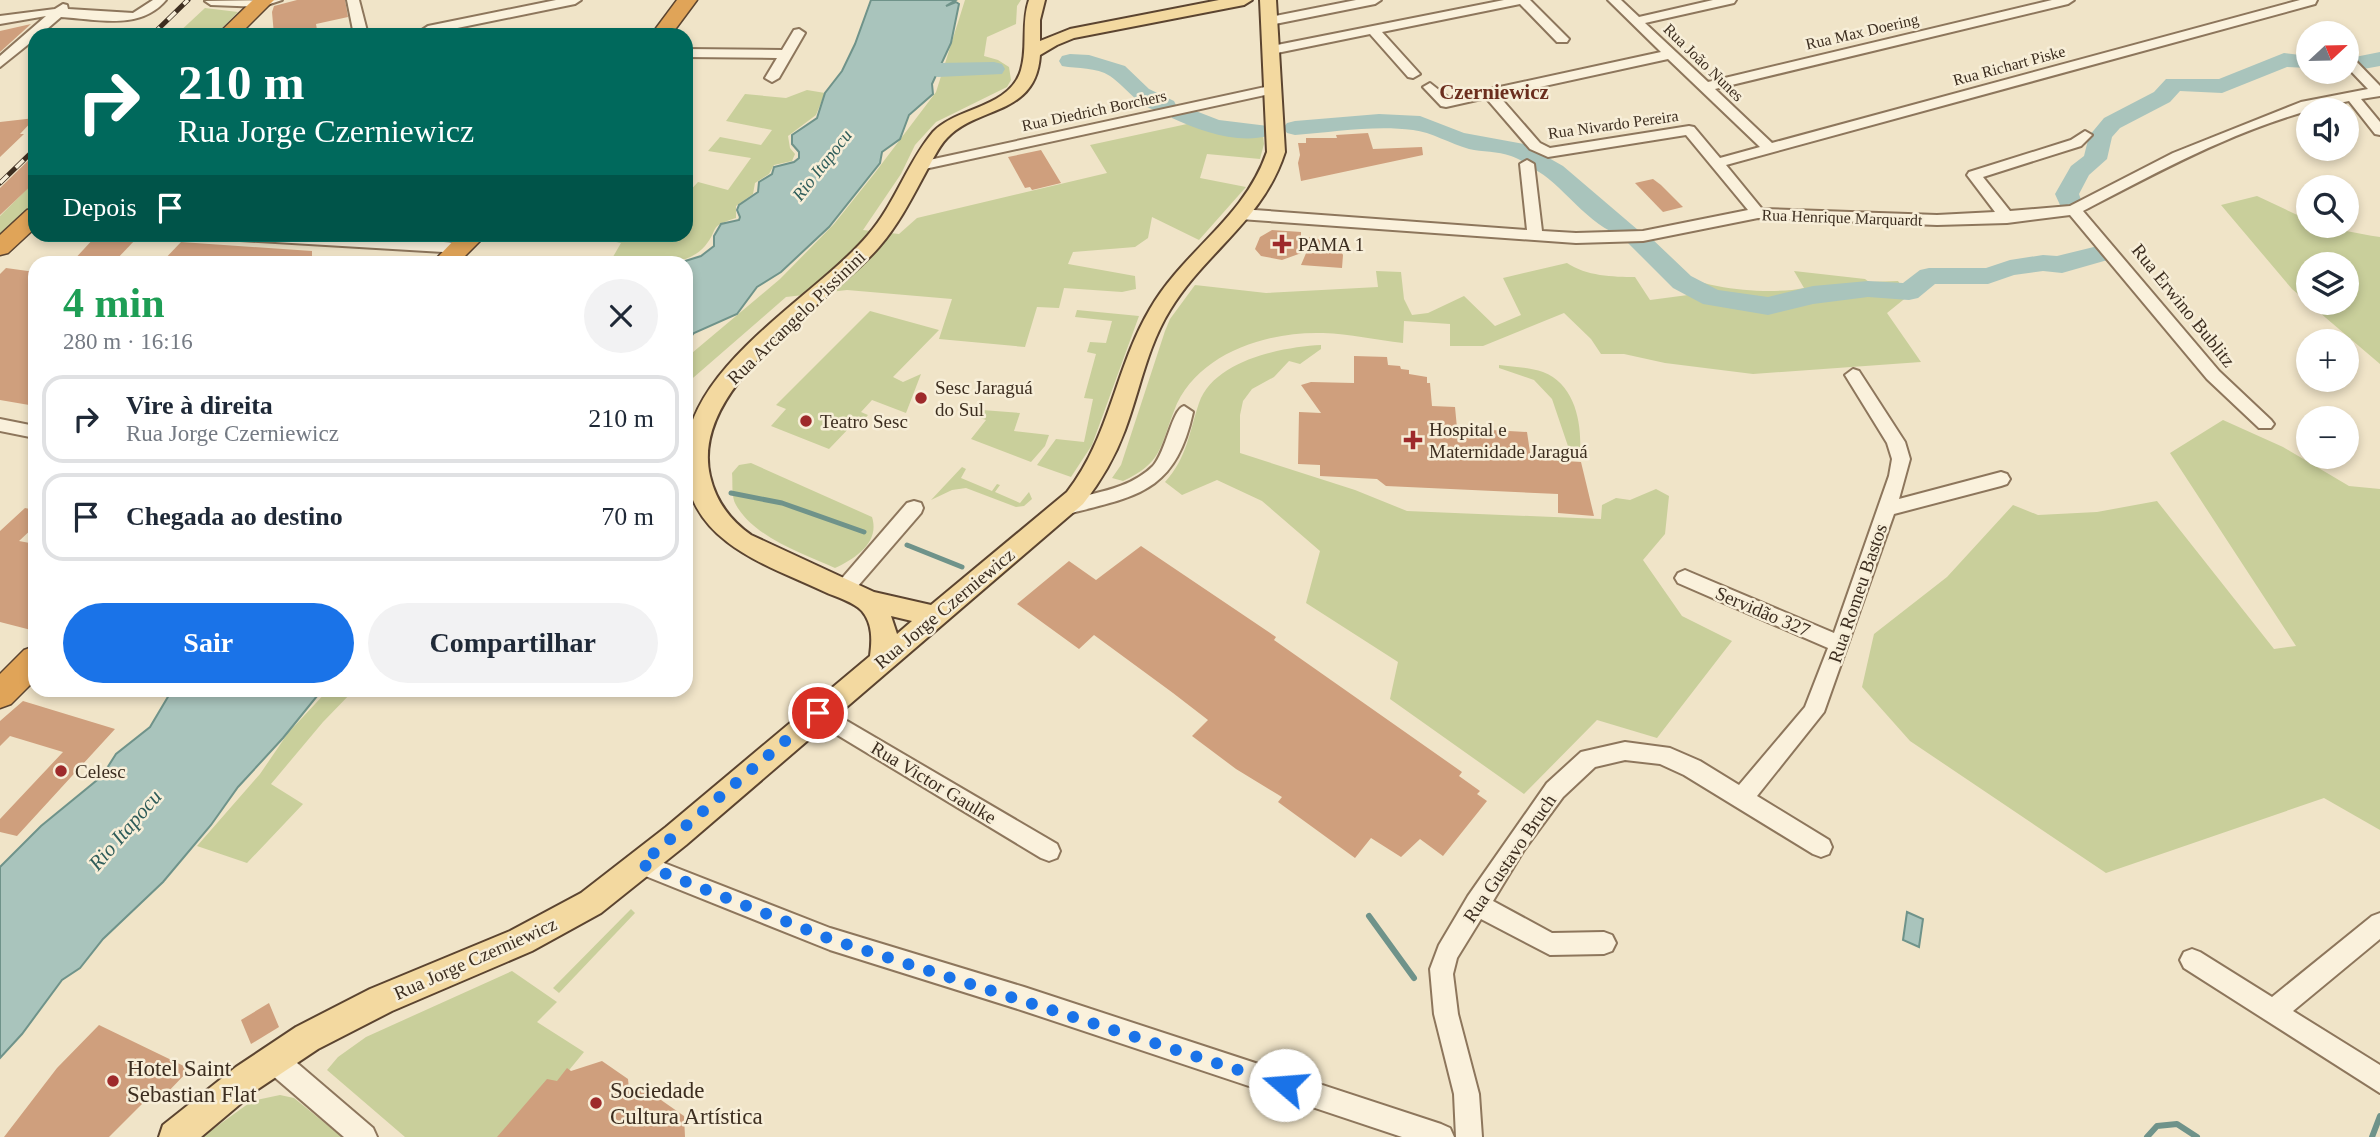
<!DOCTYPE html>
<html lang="pt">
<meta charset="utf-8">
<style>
body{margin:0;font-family:Georgia,serif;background:#f2f2f3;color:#1f2937;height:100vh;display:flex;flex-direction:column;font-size:26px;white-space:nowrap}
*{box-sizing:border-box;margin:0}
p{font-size:23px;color:#747a83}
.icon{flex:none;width:38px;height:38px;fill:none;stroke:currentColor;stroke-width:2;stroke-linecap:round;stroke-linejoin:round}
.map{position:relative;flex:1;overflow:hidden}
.drawer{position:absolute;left:28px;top:256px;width:665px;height:441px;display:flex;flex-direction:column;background:#fff;border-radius:21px;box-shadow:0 4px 10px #0003}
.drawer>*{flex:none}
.hud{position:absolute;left:28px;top:28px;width:665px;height:214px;border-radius:21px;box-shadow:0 4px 10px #0003;background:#00695c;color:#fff;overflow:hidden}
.needle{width:46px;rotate:68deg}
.controls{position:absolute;left:2296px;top:21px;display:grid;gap:14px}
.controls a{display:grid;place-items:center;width:63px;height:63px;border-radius:50%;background:#fff;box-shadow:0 4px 10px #0003;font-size:35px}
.pin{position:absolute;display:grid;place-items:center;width:60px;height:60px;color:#fff;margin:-30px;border:4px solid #fff;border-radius:50%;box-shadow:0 2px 7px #0007}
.me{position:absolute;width:77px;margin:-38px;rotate:288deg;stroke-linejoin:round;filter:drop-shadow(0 0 5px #0008)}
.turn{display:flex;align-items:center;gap:24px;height:147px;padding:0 35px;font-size:32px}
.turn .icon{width:91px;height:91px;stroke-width:2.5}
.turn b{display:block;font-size:49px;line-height:60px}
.then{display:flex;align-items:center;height:66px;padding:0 35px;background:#0003;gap:14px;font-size:26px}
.round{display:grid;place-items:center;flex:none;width:74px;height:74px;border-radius:37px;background:#f2f2f3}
.summary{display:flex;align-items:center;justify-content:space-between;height:119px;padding:0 35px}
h1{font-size:42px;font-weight:600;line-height:52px;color:#1e9e55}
.action{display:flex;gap:14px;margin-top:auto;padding:14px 35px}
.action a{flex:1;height:80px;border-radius:42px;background:#1a73e8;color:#fff;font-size:28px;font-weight:600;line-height:80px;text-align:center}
.action a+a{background:#f2f2f3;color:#1f2937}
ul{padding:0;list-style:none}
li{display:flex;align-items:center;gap:21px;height:88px;margin:0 14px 10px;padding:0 21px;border:4px solid #e0e1e3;border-radius:21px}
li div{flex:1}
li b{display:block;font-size:26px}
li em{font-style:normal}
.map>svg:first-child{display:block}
.green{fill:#c9cf9b;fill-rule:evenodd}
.water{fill:#a9c4bc;stroke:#6f938a;stroke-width:2}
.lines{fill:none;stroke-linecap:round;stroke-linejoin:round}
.stream-far1{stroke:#6f938a;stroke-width:5}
.stream{stroke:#6f938a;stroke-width:6}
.river{fill:#a9c4bc;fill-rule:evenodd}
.building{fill:#cf9f7d}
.minor-casing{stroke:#8d765c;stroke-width:4}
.major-casing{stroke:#5b4430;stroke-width:4}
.highway-casing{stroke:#5b4430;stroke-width:3}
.minor{fill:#faf1dc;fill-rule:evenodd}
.major{fill:#f3d9a0;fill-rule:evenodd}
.highway{fill:#e0a458;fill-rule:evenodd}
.rail-casing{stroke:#3d2e20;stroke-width:5}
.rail{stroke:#f7eed8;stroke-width:3.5;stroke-dasharray:11;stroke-linecap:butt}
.route{stroke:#1a73e8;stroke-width:12;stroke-dasharray:0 21.6}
.poi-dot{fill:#9e2a2b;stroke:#f7eed8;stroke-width:2.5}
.labels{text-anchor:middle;stroke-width:5;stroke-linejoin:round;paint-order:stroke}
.far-street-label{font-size:16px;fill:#3d2e20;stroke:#f7eed8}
.far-water-label{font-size:18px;font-style:italic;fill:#2f5d5a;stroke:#f7eed8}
.poi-label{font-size:19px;fill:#3d2e20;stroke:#f7eed8;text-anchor:start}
.street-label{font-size:19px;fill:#3d2e20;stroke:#f7eed8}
.far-district-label{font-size:21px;font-weight:bold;fill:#6b2e1e;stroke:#f7eed8}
.water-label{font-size:21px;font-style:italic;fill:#2f5d5a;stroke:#f7eed8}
.near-poi-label{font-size:23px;fill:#3d2e20;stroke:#f7eed8;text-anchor:start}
</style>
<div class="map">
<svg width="2380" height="1137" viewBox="0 0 2380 1137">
<rect width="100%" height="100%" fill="#f0e4c8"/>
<g class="green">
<path d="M965,0h56l-4,6 -1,18 -29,13 -3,19 14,4 11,7 2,13 -4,7 -71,35 -21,23 -14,29 -38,56 36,4 18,-16 190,-45 -17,-28 97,-21 -5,-9 13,-3c21,15 42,15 67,14l2,18 -4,15 -53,-5 -7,24 46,9 -47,53 -47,-23 -4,21 -13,9 -62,5 -5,12 67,12 1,13 -14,3 -58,-4 -5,20 -22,-1 -12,40 -86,-8 13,-40 -105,-9 -61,7 -100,87v-26l94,-79 54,-55 40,-50 62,-82z"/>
<polygon points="205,8 238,12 215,35 176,35"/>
<path d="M807,90l18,3 -9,22 -28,21 2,12 5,6 -3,7 -18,4 -5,9 -14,9 -2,11 -17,12v12c-29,9 -16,10 -31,28 -22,25 -65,16 -95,16l11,-19 -39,-8 104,-1v-39l12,-13 30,8 23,-32 -43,-7 12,-14 41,8 11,-15 -46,-9 19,-27 41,4z"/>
<polygon points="35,181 35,203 0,236 0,216"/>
<path d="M2257,196l51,24v6c22,0 49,8 72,11v127l-88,-75 -71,-84zM2308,264h39v39h-39z"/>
<path d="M1648,244c9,9 17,20 27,27 28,19 97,24 129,17l-10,-17 71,8 4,3 29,-1 10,15 -21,17 34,49 -168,12 -88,-11 -41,-9h-23l-10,-15 -27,-26 -81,33h-33v-22l-46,-3 -1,22c-27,-3 -53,-9 -80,-10 -56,-2 -128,21 -149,78 -14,36 -12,52 -51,70l-11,-3 9,-13 44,-134 5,-12 25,-34 71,8 112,-6 -2,-16 25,1 3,27 8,16 16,-2 36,-17 31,30 26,-11 -18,-37 64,-15c19,13 46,14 68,14l15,23 38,-5 -5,-10 -43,-39z"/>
<polygon points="1077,310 1139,316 1092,445 1071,477 1037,465 1056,439 1084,442 1093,399 1084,398 1096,354 1087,352 1090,342 1106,343 1112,321 1075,317"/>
<polygon points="870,311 939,330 893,377 903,382 921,374 906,413 872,400 861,412 868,415 856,428 851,426 829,449 771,426 786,409 776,405"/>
<path d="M1321,345v4l-21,15 -11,-3 -15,16 -22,12 -9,12 -3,14v38l115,37 52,21 194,8 1,-14 14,-7 14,2 26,-11 13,7 -4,38 -22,26 39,56 50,25 -75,97 -60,-18 -73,74 -134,-95 8,-37 -92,-59 14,-52 -58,-50 -45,-21 -35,15 -17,-13c22,-24 24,-49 34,-79 15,-43 83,-56 122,-58z"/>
<path d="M1499,365c14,2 30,2 44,7 32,12 39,51 37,80h-10l-18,-53 -18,-19 -35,-12z"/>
<polygon points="982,410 1020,413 1014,431 1049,435 1045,446 1031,462 971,439 986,420 977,417"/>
<polygon points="2223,420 2283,447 2349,486 2380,489 2380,830 2324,798 2106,873 1910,741 1862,687 1874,634 1947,577 2013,505 2038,515 2097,512 2157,501 2274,649 2296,646 2170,453"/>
<path d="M751,463l121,54c8,25 -16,41 -37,51 -32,-14 -81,-31 -99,-63 -5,-8 -3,-23 -4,-32l7,-8z"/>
<polygon points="962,467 966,469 961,478 992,491 997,484 1000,485 995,492 1020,503 1029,492 1032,499 1024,506 1016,507 966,488 952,490 931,500"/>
<polygon points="328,690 354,690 323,722 271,784 303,804 247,863 197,846 260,774 288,733"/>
<polygon points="631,909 635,913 559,993 553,988"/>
<polygon points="512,971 557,1002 537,1022 584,1052 514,1137 405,1137 327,1070 338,1057 366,1037"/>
<polygon points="280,1095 294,1098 342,1137 202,1137 252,1101"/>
</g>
<g class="water">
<polygon points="871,0 956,0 946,6 956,2 959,4 951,43 932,84 933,94 909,115 900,139 882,152 880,163 829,227 781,272 757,287 737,314 694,333 686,343 686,262 682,262 701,256 714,246 714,236 721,224 739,220 740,217 737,210 739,205 758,192 759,182 772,174 774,167 794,162 799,158 799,152 792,144 792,135 817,118 825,93 842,71 855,44"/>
<polygon points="172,690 322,690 283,738 238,787 211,825 163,882 103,939 80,968 62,980 22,1034 0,1058 0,867 41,826 102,776 116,754 150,727"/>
<polygon points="1907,912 1923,919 1919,947 1903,940"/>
</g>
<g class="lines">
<g class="stream-far1">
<polyline points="731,493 782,503 864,532"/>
<polyline points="907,545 962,567"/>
</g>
<g class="stream">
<polyline points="1369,916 1414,978"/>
<polyline points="2147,1137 2157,1126 2177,1124 2197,1137"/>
<polyline points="2372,1137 2380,1116"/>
</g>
<g class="river">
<polygon points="2380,52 2380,66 2358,70 2350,68 2347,63 2350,58"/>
<polygon points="2284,53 2308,56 2308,68 2287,67 2222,93 2180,91 2170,102 2120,128 2112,137 2107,159 2089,175 2079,194 2081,200 2078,205 2069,207 2060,205 2055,194 2071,166 2084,156 2089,136 2104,118 2154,92 2166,79 2219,79"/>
<path d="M1070,54l19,1 36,11 24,23 25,12 3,6 11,1 31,12 49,6 4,5 -4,5c-31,8 -68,-5 -96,-18l-3,-6c-26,2 -40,-23 -59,-36 -14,-9 -32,-7 -48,-10l-3,-5 3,-5z"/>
<polygon points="994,62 1002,64 1005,69 1002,74 938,77 930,75 927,70 930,65 938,63"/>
<path d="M1379,114l41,2 44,17 60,11 39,22 75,64 -4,5c-32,8 -69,-48 -95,-63 -9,-5 -18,-13 -28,-16 -13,-5 -29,-4 -42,-7 -18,-5 -38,-17 -56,-19 -39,-5 -79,2 -118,5l-8,-2 -4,-5 4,-5 8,-2z"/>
<polygon points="1641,235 1650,237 1691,276 1718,290 1768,297 1813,286 1868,281 1903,283 1920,270 1929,268 1986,268 2010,260 2043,255 2057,256 2102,245 2111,247 2115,253 2111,259 2062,273 2043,271 2014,275 1988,284 1935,284 1918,298 1909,300 1868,297 1813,304 1768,315 1703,304 1673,288 1628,243 1632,237"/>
</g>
</g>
<g class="building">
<polygon points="297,0 345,0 348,17 316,24 318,35 274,35 272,12 274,6"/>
<polygon points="31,24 0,52 0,31"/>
<polygon points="35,118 20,134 24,134 0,157 0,122"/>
<polygon points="1368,133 1373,149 1422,147 1423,155 1301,181 1298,163 1300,155 1298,143 1306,143 1306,138 1337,138 1336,135"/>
<polygon points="1041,150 1061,183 1032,190 1030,187 1025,188 1008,157"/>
<polygon points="35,154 35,182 0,215 0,188"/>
<polygon points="1653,179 1661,185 1683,207 1663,212 1635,183"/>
<polygon points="1272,230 1301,232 1301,236 1336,242 1343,255 1342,268 1301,265 1307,251 1282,260 1261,256 1255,249 1260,237"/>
<polygon points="95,237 136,239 114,262 72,262"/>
<polygon points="181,242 312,251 312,262 162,262"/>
<polygon points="6,268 35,272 35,406 0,400 0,274"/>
<polygon points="1354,356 1387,357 1388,365 1400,366 1401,369 1409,370 1409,374 1427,377 1427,383 1430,383 1432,406 1455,407 1457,428 1527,432 1531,459 1581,462 1594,516 1558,513 1558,494 1386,486 1377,479 1320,476 1320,465 1298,464 1299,412 1321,413 1301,385 1311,382 1354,383"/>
<polygon points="25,508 35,510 35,526 19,541 35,544 35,631 0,622 0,531"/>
<polygon points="1141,546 1276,637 1274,640 1462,772 1459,776 1480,791 1477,794 1487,801 1443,856 1420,839 1401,857 1371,838 1355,858 1278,802 1282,797 1236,769 1192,736 1208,720 1173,693 1094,635 1079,649 1017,604 1069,561 1096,580"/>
<polygon points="23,701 115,729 17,836 0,832 0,819 63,752 10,736 0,746 0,721"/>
<polygon points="269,1003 279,1027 251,1044 241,1020"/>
<polygon points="99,1025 190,1069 163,1097 154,1092 109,1137 4,1137 57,1068"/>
<polygon points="602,1061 628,1079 629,1089 641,1086 684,1116 685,1137 497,1137 547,1079 557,1081 567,1068 571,1071"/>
</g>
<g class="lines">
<g class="minor-casing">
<g id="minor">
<path d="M153,0h13c-26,31 -69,19 -105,17l-21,18h-5v4l-35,28v-11l46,-40 -46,8v-8l55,-7 8,-5 4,1 1,4 65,4z"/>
<polygon points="282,0 261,7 211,5 205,1"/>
<polygon points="347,0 359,0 368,35 354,35"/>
<polygon points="556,0 581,0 575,4 428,34 422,30 428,26"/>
<polygon points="1356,0 1381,0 1375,4 1270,25 1264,21 1270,17"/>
<polygon points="1504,0 1530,0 1569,39 1567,42 1557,42 1520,4 1382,32 1420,74 1413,78 1408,77 1370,34 1272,54 1265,50 1272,46"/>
<path d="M1608,0h13l18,17 74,-17h23l-2,3 -89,20 63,59 344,-82h22l-6,4 -353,85 57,54 528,-143h17l-2,4 -589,161 36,44 175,6 58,-3 -28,-37 2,-3 102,-32 14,-9 7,4 -11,11 -98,31 27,34 60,-5 103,-53 128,-51 67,-13 -21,-22v-11l5,1 28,29v10l-19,3 19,23v13l-5,-1 -26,-33c-94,18 -182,66 -266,110l136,160 52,49 3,4 -3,4h-12l-52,-49 -137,-164 -63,8 -70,2 -179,-7 -115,23 -67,2 -336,-24 -8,-5 8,-5 287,21 -7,-66 7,-4 7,4 8,67 34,2 67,-2 105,-21 -62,-75 -138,22 -18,-8 -44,-51 -40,9 -5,-1 -18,-19 7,-4 19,15 212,-46zM1668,59l92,88 -40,11 -26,-31 -5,-1 -139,22 -10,-5 -41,-47z"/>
<polygon points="799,29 805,33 779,78 772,82 765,78 777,58 686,57 686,49 782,50 794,30"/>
<polygon points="1274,85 1281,89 1279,92 920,170 913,166 920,162"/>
<polygon points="217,234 313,234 460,243 468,248 460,253 224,239"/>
<polygon points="1853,369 1859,371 1905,442 1910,459 1899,499 2001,472 2007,474 2010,479 2007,484 2001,486 1894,514 1824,712 1757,796 1829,840 1832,847 1829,854 1821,857 1813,854 1684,775 1660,764 1625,760 1595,767 1563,797 1524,850 1493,901 1552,933 1604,932 1612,935 1616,943 1612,951 1604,954 1550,955 1481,919 1457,958 1453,974 1458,1014 1479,1094 1482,1137 1456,1137 1454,1094 1434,1014 1430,969 1439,945 1468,896 1547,783 1581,752 1625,742 1670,748 1700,761 1739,785 1805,707 1828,648 1678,583 1675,578 1678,573 1685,570 1692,573 1834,633 1889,476 1892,459 1887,443 1845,375"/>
<path d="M1184,406l9,6c-18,82 -57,84 -129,103l-7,-2 -2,-5 2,-5c32,-10 71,-12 96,-37 13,-14 19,-57 31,-60z"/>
<polygon points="0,419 35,426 35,438 0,431"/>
<polygon points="914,501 921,503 923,508 921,513 851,594 844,597 837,594 834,589 837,584 907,503"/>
<polygon points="818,704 1057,844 1060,851 1057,858 1049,861 1041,858 811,719 808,713 811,707"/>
<polygon points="641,854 830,928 1024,987 1441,1124 1450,1128 1454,1137 1402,1137 1024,1011 830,950 633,871 630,864 633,857"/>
<polygon points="2380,913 2380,939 2293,1011 2380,1065 2380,1093 2184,968 2180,960 2184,952 2192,949 2200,952 2272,997 2372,916"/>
<polygon points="274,1047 283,1051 373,1128 377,1137 344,1137 265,1069 261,1060 265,1051"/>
</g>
</g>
<g class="major-casing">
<path id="major" d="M1029,0h16l-5,20v21l30,-12 149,-29h33l-8,5 -170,33 -17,7 -17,10c-4,61 -61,50 -93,83 -9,9 -14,22 -20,32 -14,26 -28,54 -48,77 -51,59 -190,138 -169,229 6,26 20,44 41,59l123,57 57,13 136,-113c43,-55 48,-124 83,-183 34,-59 94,-90 117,-157l-7,-152h16l9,152c-22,69 -80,100 -115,158 -23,37 -30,80 -45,120 -10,27 -24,51 -42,74l-397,341 -85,68 -69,38 -140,60 -74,38 -60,40 -57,48h-42l4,-12 73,-58 60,-40 74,-38 140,-58 71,-38 85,-66 204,-171c2,-15 3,-32 -8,-45 -8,-9 -26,-14 -37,-19 -55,-26 -129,-47 -139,-117 -14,-102 125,-173 182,-240 27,-31 39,-72 65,-103 24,-25 77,-24 88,-62 7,-22 0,-47 8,-70zM891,616l21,5 -15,13z"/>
</g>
<g class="highway-casing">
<g id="highway">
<polygon points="253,0 274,0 239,35 217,35"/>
<polygon points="677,0 697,0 671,35 651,35"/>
<polygon points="35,208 35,228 8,253 0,255 0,235 27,210"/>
<polygon points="460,234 487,234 459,262 433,262"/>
<polygon points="35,646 35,680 11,704 0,708 0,674 24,650"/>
</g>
</g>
<use href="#minor" class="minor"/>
<use href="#major" class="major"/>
<use href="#highway" class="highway"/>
<g class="rail-casing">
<g id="rail">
<polyline points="152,35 188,0"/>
<polyline points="0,183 35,149"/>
</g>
</g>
<use href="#rail" class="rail"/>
</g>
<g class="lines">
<polyline class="route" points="818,713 641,864 830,939 1285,1085"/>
</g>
<g class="poi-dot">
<path d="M1278.5 233.5h7v7h7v7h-7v7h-7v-7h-7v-7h7z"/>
<circle cx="921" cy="398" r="7"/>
<circle cx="806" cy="421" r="7"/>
<path d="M1409.5 429.5h7v7h7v7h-7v7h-7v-7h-7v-7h7z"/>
<circle cx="61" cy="771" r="7"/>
<circle cx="113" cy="1081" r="7"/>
<circle cx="596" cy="1103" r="7"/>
</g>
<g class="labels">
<g class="far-street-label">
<text transform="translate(1862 31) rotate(-13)" y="6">Rua Max Doering</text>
<text transform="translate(1704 62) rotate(44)" y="6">Rua João Nunes</text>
<text transform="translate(2009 65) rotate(-15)" y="6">Rua Richart Piske</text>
<text transform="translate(1094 110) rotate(-12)" y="6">Rua Diedrich Borchers</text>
<text transform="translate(1613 124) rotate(-8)" y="6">Rua Nivardo Pereira</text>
<text transform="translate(1842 217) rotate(2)" y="6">Rua Henrique Marquardt</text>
</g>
<g class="far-water-label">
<text transform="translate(822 165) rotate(-52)" y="6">Rio Itapocu</text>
</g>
<g class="poi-label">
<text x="1298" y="251">PAMA 1</text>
<text x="935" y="394">Sesc Jaraguá<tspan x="935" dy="22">do Sul</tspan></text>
<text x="820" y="428">Teatro Sesc</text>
<text x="1429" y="436">Hospital e<tspan x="1429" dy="22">Maternidade Jaraguá</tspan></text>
<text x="75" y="778">Celesc</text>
</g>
<g class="street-label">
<text transform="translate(2184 305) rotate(51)" y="7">Rua Erwino Bublitz</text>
<text transform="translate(796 317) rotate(-44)" y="7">Rua Arcangelo Pissinini</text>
<text transform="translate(1857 593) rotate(-71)" y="7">Rua Romeu Bastos</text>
<text transform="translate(944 608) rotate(-40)" y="7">Rua Jorge Czerniewicz</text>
<text transform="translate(1763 611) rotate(23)" y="7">Servidão 327</text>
<text transform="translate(934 782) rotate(31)" y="7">Rua Victor Gaulke</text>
<text transform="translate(1509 858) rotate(-56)" y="7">Rua Gustavo Bruch</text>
<text transform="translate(475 958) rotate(-24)" y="7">Rua Jorge Czerniewicz</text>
</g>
<g class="far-district-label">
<text x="1494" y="99">Czerniewicz</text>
</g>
<g class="water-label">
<text transform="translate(125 830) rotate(-49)" y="7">Rio Itapocu</text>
</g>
<g class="near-poi-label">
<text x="127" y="1076">Hotel Saint<tspan x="127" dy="26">Sebastian Flat</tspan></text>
<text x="610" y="1098">Sociedade<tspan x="610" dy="26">Cultura Artística</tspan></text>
</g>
</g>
</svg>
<div class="controls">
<a><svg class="needle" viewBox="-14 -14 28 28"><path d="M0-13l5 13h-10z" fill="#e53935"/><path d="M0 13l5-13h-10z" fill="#747a83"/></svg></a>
<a><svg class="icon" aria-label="sound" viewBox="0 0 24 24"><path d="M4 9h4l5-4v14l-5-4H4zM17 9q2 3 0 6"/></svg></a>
<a><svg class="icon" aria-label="search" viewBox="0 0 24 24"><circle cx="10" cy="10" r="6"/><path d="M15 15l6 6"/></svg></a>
<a><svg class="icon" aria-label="layers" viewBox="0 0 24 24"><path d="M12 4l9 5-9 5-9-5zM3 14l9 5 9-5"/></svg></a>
<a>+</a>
<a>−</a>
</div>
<div class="pin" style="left:818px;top:713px;background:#d93025"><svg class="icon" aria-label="arrive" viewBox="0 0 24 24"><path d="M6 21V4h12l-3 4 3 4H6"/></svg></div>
<svg class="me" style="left:1285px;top:1085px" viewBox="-20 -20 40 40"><circle r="19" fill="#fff"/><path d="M0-13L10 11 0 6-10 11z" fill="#1a73e8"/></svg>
<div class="hud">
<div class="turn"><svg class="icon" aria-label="right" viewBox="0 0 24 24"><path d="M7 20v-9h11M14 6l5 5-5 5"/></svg><div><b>210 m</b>Rua Jorge Czerniewicz</div></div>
<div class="then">Depois<svg class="icon" aria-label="arrive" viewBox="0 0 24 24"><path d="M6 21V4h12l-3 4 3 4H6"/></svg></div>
</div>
<section class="drawer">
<div class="summary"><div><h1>4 min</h1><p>280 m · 16:16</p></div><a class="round"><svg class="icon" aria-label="close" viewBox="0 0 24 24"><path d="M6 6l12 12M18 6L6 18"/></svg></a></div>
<ul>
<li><svg class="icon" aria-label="right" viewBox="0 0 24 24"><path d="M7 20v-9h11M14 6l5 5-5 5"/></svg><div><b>Vire à direita</b><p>Rua Jorge Czerniewicz</p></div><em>210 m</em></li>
<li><svg class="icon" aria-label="arrive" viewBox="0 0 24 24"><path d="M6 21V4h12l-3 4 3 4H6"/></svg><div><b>Chegada ao destino</b></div><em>70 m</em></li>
</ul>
<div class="action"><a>Sair</a><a>Compartilhar</a></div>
</section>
</div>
